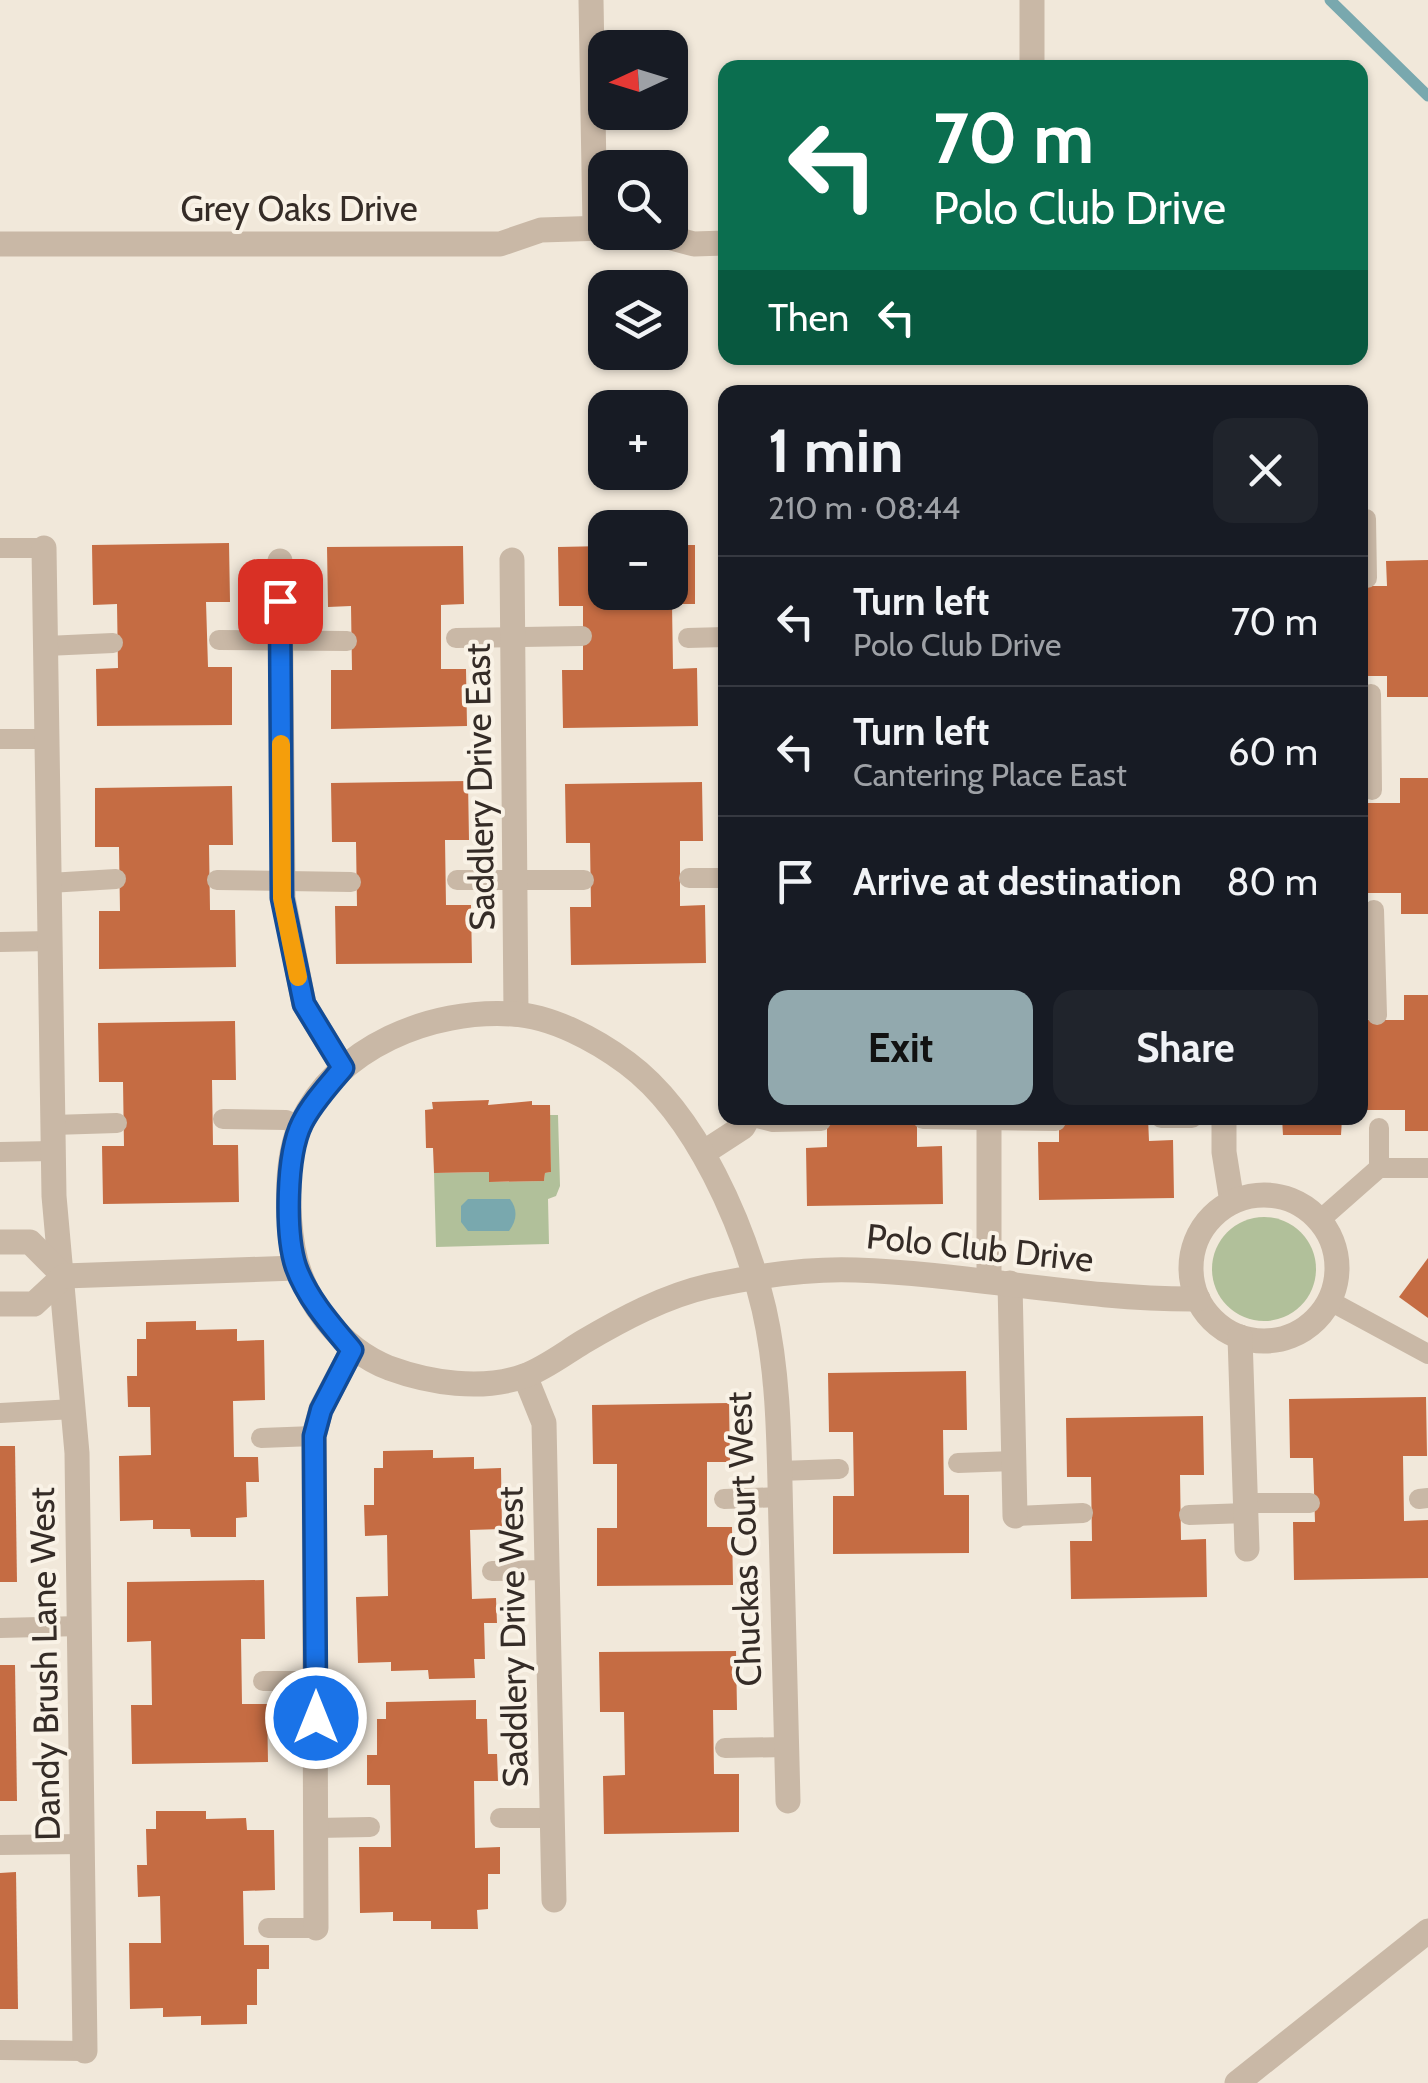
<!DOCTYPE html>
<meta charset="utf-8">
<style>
body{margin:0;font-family:Cabin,sans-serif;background:#20242c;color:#f1f3f6;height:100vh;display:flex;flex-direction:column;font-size:38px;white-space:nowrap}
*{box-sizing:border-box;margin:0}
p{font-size:32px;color:#9ea1a6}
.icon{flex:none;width:55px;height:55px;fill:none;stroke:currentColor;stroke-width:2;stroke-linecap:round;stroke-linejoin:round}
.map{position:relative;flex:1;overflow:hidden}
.side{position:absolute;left:718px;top:385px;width:650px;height:740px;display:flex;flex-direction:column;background:#171b24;border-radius:20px;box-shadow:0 2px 8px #0004}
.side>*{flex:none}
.banner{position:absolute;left:718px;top:60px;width:650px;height:305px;border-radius:20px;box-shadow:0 2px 8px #0004;background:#0b6e4f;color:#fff;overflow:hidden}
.needle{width:65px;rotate:266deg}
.fabs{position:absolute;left:588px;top:30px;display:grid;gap:20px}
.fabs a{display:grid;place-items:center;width:100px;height:100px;border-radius:20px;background:#171b24;box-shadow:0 2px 8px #0004;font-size:50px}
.pin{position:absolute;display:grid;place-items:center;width:85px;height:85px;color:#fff;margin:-42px;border-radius:20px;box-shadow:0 5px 15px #0006}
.me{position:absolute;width:110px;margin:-55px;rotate:0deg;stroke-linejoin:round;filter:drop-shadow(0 0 8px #0008)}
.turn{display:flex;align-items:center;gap:35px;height:210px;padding:0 50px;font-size:45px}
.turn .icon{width:130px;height:130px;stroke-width:2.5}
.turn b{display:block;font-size:70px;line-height:85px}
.then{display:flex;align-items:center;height:95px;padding:0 50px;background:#0003;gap:20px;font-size:38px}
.round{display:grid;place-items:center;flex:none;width:105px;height:105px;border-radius:20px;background:#20242c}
.head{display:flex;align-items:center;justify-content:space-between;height:170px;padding:0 50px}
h1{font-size:60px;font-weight:700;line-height:75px}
.action{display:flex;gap:20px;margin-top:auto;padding:20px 50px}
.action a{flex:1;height:115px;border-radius:20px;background:#92a9ae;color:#111;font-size:40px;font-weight:700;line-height:115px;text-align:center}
.action a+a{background:#20242c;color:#f1f3f6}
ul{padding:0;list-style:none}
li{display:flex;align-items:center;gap:30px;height:130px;padding:0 50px;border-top:2px solid #363941}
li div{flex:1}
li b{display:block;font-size:38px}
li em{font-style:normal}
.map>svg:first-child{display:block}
.green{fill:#b1c09a}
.water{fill:#79a8ae}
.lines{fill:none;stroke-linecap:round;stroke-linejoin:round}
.stream{stroke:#79a8ae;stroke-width:11}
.building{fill:#c56c43}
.service{stroke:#c9b8a6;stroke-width:20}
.minor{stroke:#c9b8a6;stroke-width:25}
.route-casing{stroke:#114b97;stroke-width:25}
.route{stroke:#1a73e8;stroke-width:18}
.slow{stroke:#f59e0b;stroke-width:18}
.labels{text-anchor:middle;stroke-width:8;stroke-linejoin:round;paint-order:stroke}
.street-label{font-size:35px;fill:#352c27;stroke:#f9f2e6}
</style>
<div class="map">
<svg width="1428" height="2083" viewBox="0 0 1428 2083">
<rect width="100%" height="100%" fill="#f1e8da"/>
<g class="green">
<polygon points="550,1115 558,1115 560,1186 556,1196 548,1199 549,1244 436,1247 434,1173 489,1172 490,1182 544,1181 545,1173 551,1172"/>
<circle cx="1264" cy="1269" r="52"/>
</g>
<path class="water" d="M468,1199h42c8,11 7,21 -1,32h-41l-7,-9v-16z"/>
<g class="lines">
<polyline class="stream" points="1330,0 1428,96"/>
</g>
<g class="building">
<polygon points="229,543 230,602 206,602 208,667 232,667 232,725 97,726 96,669 118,668 117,604 93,605 92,545"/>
<polygon points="670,545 695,545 695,604 672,604 673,669 697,668 698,726 563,728 562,670 583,670 583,606 559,606 558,547 605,546 605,592 670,592"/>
<polygon points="463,546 464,604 441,605 441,669 466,669 467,726 331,729 331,670 352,670 351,606 328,607 327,547"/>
<polygon points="1428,560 1428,697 1387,697 1387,676 1360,676 1360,586 1387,586 1386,561"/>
<polygon points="1400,778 1428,778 1428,914 1401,914 1401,893 1360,893 1360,803 1400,803"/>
<polygon points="468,781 469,840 445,840 446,905 471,905 472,963 336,964 335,906 357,906 356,842 332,842 331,783"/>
<polygon points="702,782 703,841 680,841 680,906 705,905 706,963 571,965 570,907 591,907 590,843 566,843 565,784"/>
<polygon points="232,786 233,845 209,845 210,910 235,910 236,967 99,969 99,911 120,911 119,847 95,847 95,788"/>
<polygon points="1404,995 1428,995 1428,1131 1405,1131 1405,1110 1360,1110 1360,1020 1404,1020"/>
<polygon points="235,1021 236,1080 212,1080 213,1145 238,1145 239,1202 103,1204 102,1146 124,1146 123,1082 99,1082 98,1023"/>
<polygon points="489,1100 488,1105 532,1101 532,1105 550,1105 551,1172 545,1173 544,1181 489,1182 489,1172 434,1173 433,1148 426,1148 425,1110 433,1109 432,1102"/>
<polygon points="827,1118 917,1118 917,1147 942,1146 943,1204 807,1206 806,1148 827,1147"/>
<polygon points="1059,1118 1148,1118 1149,1141 1173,1140 1174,1198 1039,1200 1038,1142 1059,1142"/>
<polygon points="1282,1118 1342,1118 1341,1135 1283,1135"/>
<polygon points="1428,1258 1428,1318 1399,1297"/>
<polygon points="196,1321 196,1330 237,1329 237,1341 264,1340 265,1400 233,1401 234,1457 258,1457 259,1482 246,1482 247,1517 236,1518 236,1537 191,1537 190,1529 153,1529 153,1520 120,1521 119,1456 151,1455 150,1407 128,1407 127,1376 137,1376 137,1339 146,1339 146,1322"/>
<polygon points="966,1371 967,1430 943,1430 944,1495 969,1495 969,1553 833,1554 833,1496 854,1496 853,1432 829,1432 828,1373"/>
<polygon points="1426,1397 1427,1456 1403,1456 1404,1521 1428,1520 1428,1578 1294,1580 1293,1522 1315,1522 1313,1458 1290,1458 1289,1399"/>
<polygon points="729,1403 730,1462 707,1462 707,1527 732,1527 733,1585 597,1586 597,1528 617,1528 617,1464 593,1464 592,1405"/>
<polygon points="1203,1416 1204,1475 1180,1475 1181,1540 1206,1539 1207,1597 1071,1599 1070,1541 1092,1541 1091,1477 1067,1477 1066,1418"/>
<polygon points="0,1446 15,1446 17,1582 0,1582"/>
<polygon points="433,1450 433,1458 474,1457 474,1469 501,1468 502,1529 470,1530 472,1599 496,1598 497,1623 484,1623 485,1659 474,1659 475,1678 429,1679 428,1670 391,1671 391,1662 358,1663 356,1597 388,1596 387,1535 365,1536 364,1505 374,1505 374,1468 383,1468 383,1451"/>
<polygon points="264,1580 265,1639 241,1639 242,1704 267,1704 268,1762 132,1764 131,1705 152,1705 151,1641 127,1642 127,1582"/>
<polygon points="736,1651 737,1710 713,1710 714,1774 739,1774 739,1832 604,1834 603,1776 625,1775 624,1712 600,1712 599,1652"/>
<polygon points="0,1665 15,1665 17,1801 0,1801"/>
<polygon points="476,1700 476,1719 487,1719 488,1754 497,1754 498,1781 474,1781 475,1848 500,1847 500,1874 488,1874 488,1909 477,1910 478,1929 431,1929 431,1921 393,1921 393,1912 360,1913 359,1847 391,1847 390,1785 367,1785 367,1755 377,1755 377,1719 386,1719 386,1702"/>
<polygon points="156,1811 206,1811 206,1819 246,1818 247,1830 274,1830 275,1890 243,1891 244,1945 269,1945 269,1969 257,1969 257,2005 247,2005 247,2024 201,2025 201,2016 163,2017 163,2008 130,2009 129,1943 161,1943 160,1896 138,1897 137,1865 147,1865 146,1829 156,1829"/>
<polygon points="16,1872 18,2009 0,2009 0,1873"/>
</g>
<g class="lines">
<g class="service">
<polyline points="1360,519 1366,519 1367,578"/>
<polyline points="0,548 44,548"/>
<polyline points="456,638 582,636"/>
<polyline points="688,638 725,637"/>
<polyline points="219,640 347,641"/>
<polyline points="46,646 113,643"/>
<polyline points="1371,694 1372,790"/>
<polyline points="0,739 47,739"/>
<polyline points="689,878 725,878"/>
<polyline points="217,880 351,882"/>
<polyline points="457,880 584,880"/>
<polyline points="49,883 116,879"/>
<polyline points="1374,910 1377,1015"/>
<polyline points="0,942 50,941"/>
<polyline points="757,1118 773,1122 821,1121"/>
<polyline points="1161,1118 1192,1118"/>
<polyline points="223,1119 286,1120 300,1126"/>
<polyline points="923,1119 1056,1121"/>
<polyline points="53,1125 117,1123"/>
<polyline points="0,1152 53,1151"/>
<polyline points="1379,1168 1428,1168"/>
<polyline points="1320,1220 1379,1168 1379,1128"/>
<polyline points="1330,1301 1428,1354"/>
<polyline points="0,1413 74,1409"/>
<polyline points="261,1438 314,1436"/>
<polyline points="958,1463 1014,1461"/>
<polyline points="779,1471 839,1469"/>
<polyline points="724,1499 780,1497"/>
<polyline points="1419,1499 1428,1498"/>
<polyline points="1247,1503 1310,1503"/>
<polyline points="1189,1515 1247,1513"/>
<polyline points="1015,1516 1083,1513"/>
<polyline points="492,1571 547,1570"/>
<polyline points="0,1628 81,1626"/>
<polyline points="263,1681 316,1681"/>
<polyline points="725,1748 787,1747"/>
<polyline points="500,1818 552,1818"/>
<polyline points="317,1828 370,1827"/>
<polyline points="0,1845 83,1844"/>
<polyline points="268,1928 316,1928"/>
<polyline points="0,2050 85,2051"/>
</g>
<g class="minor">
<polyline points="591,0 595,227"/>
<polyline points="1032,0 1032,68"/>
<polyline points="649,232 694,244 725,243"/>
<polyline points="0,244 500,244 541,230 605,228"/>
<polyline points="44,548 54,1196 77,1453 85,2051"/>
<polyline points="512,560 516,1014"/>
<polyline points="280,561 283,898 304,1004 343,1068"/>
<polyline points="1224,1118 1224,1152 1232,1202"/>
<polyline points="703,1153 743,1127 748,1118"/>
<circle cx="1264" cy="1268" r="73"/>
<polyline points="0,1242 30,1242 64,1276"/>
<polyline points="989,1281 989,1118"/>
<polyline points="1010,1283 1015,1516"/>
<polyline points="0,1304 34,1304 64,1276 296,1268"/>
<polyline points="1240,1337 1247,1549"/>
<polyline points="525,1376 544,1423 554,1900"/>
<path d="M788,1801c-2,-92 -5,-183 -7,-275 -2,-71 -1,-147 -17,-217 -20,-83 -67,-194 -137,-246 -31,-23 -75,-47 -115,-49 -81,-5 -174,32 -211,110 -16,35 -14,87 -8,124 9,52 48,101 96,120 41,15 93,23 135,8 20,-7 41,-23 59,-34 39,-23 82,-46 126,-56 47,-10 99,-18 147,-16 115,4 228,30 342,29"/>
<polyline points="316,1928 314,1436 321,1409 352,1350"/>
<polyline points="1237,2083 1428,1931"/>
</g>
</g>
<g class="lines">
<g class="route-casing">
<path id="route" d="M280,601l2,297 22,106 39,64c-14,17 -31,35 -41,55 -16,32 -17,111 -6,144 11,31 35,58 56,83l-31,60 -7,26 2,282"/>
</g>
<use href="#route" class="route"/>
<polyline class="slow" points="281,744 282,898 298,977"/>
</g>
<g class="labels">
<g class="street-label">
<text x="299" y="221">Grey Oaks Drive</text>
<text transform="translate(480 787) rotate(-91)" y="12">Saddlery Drive East</text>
<text transform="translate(980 1248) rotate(6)" y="12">Polo Club Drive</text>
<text transform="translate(744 1539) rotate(-92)" y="12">Chuckas Court West</text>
<text transform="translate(513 1637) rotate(-91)" y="12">Saddlery Drive West</text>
<text transform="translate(45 1664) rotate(-91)" y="12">Dandy Brush Lane West</text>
</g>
</g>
</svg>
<div class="fabs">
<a><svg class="needle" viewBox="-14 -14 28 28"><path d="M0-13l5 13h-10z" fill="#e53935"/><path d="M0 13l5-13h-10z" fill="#9ea1a6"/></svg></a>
<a><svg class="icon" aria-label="search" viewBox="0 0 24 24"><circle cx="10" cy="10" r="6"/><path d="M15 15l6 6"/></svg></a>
<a><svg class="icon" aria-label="layers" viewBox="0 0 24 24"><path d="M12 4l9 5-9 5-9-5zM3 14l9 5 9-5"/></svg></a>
<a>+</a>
<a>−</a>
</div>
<div class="pin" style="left:280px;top:601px;background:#d93025"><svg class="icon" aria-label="arrive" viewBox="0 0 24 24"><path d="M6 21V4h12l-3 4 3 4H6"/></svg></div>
<svg class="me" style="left:316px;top:1718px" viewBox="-20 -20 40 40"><circle r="17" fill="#1a73e8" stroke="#fff" stroke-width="3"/><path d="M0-11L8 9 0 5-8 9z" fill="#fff"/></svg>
<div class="banner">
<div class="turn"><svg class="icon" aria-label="left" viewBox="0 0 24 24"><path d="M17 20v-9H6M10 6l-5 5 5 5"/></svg><div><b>70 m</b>Polo Club Drive</div></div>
<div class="then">Then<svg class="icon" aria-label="left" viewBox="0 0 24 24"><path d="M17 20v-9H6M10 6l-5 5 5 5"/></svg></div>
</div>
<section class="side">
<div class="head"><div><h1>1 min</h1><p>210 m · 08:44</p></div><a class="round"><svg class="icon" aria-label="close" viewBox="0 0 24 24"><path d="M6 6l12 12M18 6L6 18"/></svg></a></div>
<ul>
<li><svg class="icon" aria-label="left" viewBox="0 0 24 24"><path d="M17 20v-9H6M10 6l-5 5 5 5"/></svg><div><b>Turn left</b><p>Polo Club Drive</p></div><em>70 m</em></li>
<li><svg class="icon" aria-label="left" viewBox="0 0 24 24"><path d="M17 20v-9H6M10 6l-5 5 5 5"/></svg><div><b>Turn left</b><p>Cantering Place East</p></div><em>60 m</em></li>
<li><svg class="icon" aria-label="arrive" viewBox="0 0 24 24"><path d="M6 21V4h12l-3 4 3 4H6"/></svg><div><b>Arrive at destination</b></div><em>80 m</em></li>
</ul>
<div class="action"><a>Exit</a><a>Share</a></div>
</section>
</div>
